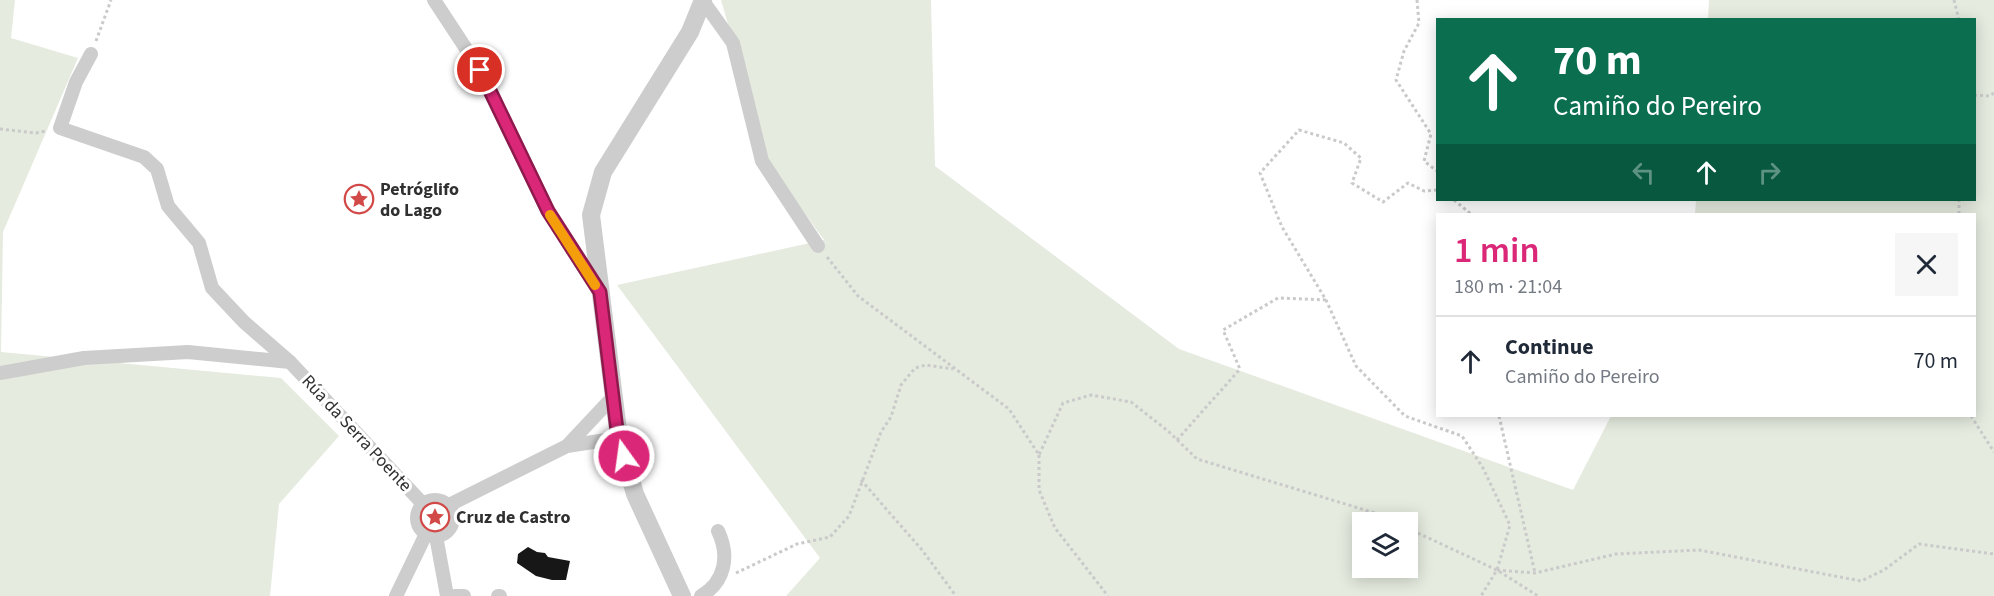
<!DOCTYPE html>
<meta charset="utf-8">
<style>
body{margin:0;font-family:"Source Sans 3",sans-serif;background:#f6f6f7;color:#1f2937;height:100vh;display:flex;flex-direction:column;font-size:22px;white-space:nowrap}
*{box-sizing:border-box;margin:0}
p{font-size:20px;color:#747a83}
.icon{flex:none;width:33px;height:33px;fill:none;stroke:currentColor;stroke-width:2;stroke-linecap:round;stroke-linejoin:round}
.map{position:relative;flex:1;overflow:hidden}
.panel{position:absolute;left:1436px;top:213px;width:540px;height:204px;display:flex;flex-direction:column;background:#fff;border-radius:0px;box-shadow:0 3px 15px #0003}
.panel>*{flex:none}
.top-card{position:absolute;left:1436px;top:18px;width:540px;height:183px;border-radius:0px;box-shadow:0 3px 15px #0003;background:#0b6e4f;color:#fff;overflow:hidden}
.tools{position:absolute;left:1352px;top:512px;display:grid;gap:12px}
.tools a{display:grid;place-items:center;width:66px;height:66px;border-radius:0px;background:#fff;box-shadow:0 3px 15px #0003;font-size:30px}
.pin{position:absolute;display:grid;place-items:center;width:51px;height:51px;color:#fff;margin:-26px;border:3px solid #fff;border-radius:50%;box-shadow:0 2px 6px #0007}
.me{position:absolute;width:66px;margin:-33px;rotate:346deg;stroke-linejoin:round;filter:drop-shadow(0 0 4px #0008)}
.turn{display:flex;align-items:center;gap:21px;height:126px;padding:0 18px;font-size:27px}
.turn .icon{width:78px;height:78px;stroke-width:2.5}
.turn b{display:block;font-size:42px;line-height:51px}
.lanes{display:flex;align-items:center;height:57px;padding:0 18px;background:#0003;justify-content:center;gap:30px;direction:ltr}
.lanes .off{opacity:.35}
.round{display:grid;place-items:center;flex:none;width:63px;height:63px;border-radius:0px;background:#f6f6f7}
.headline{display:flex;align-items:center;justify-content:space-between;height:102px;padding:0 18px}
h1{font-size:36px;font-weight:600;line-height:45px;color:#db2777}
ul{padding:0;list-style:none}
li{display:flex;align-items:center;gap:18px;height:90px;padding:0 18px;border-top:2px solid #e0e1e3}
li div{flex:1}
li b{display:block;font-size:22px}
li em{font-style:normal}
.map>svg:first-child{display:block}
.green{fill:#e5ebdf;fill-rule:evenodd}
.building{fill:#171717}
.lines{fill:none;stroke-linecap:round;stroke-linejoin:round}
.path{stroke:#cacaca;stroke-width:3;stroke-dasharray:3 3;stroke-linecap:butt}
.minor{stroke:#cdcdcd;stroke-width:14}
.tertiary{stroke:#cdcdcd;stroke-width:18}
.route-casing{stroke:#8e194d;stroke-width:15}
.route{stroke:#db2777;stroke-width:10}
.slow{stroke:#f59e0b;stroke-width:10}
.labels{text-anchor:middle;stroke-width:6;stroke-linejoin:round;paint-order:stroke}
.poi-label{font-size:18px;font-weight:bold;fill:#303030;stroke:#fff;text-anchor:start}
.street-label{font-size:18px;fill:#303030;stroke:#fff}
</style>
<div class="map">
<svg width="1994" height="596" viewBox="0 0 1994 596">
<rect width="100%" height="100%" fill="#fff"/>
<g class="green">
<polygon points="0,0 15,0 11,38 78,58 3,232 1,352 281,378 339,436 279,504 270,596 0,596"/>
<path d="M721,0h210l4,166 244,183 394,141 38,-74h363v-202h-279l1,-14h278v-180l-266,-1 1,-19h285v596h-1208l34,-38 -203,-273 207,-45 -56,-78zM1362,522h45v45h-45z"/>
</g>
<polygon class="building" points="528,547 537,552 545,553 548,557 570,561 566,580 552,580 536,576 517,563 518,554"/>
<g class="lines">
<g class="path">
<polyline points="1417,0 1419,23 1404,51 1396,80 1431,134 1424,161 1437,171"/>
<polyline points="1954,0 1959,20"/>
<polyline points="96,41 111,0"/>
<polyline points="1974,95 1990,96 1994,93"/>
<polyline points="0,129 36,133 46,131"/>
<polyline points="1437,190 1424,191 1408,183 1383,202 1352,183 1361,158 1344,143 1299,130 1260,173 1282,227 1326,300 1356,366 1405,416 1462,436 1483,468 1510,525 1497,570 1481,596"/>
<polyline points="1454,200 1471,214"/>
<polyline points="1959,214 1959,200"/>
<polyline points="827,257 858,296 1009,409 1039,455 1063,403 1091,395 1131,402 1168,431 1197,459 1375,513 1394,522"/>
<polyline points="1499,416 1535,573"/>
<polyline points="1971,416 1994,452"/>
<polyline points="1177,440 1240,369 1223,330 1278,298 1326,300"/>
<polyline points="1039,455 1039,490 1055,528 1108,596"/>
<polyline points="861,480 922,550 956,596"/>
<polyline points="1407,528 1497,570 1538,596"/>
<polyline points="1497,570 1535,573 1616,554 1699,550 1861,581 1884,570 1919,544 1994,554"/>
<polyline points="736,573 797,544 830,537 849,516 881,432 891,417 901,385 915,368 926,365 953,369"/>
</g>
<g class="minor">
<polyline points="434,0 480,70 548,211 598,290"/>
<polyline points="703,1 733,43 762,161 818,246"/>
<polyline points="91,54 76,82 60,128 144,157 157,169 168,206 199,243 212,288 244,322 290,362"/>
<polyline points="0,373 84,358 188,352 290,362 423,504"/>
<polyline points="567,446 613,397"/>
<circle cx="435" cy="518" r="18"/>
<polyline points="449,505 567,446 619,438"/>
<polyline points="436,536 447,596"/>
<polyline points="396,596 426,534"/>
<polyline points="455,596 464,596"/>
<polyline points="498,596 500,596"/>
<path d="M701,596c24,-14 29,-40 17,-65"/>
</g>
<polyline class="tertiary" points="682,596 635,494 619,438 591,215 603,172 690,32 703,0"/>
</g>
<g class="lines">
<g class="route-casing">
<polyline id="route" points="480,70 548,211 600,292 618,438 624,456"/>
</g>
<use href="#route" class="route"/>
<polyline class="slow" points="550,215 595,285"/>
</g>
<defs>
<g id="sight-ring" transform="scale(1.5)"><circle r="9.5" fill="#fff" stroke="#d14a48" stroke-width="1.5"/><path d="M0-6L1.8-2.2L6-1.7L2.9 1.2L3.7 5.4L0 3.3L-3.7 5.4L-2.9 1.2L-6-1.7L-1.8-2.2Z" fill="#d14a48"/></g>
</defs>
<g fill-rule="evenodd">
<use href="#sight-ring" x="359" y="199"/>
<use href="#sight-ring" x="435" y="517"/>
</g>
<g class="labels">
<g class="poi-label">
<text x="380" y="195">Petróglifo<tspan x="380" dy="21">do Lago</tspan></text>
<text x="456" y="523">Cruz de Castro</text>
</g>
<g class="street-label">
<text transform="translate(357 433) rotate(47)" y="6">Rúa da Serra Poente</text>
</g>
</g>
</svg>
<div class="tools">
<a><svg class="icon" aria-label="layers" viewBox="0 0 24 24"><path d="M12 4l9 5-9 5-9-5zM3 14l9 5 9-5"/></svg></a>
</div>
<div class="pin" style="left:480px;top:70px;background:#d93025"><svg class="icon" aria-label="arrive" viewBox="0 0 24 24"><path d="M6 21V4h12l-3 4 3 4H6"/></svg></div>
<svg class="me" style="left:624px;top:456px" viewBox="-20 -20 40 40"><circle r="17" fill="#db2777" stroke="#fff" stroke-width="3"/><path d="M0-11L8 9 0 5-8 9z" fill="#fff"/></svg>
<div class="top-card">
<div class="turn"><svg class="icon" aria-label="ahead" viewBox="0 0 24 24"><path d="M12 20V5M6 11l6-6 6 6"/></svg><div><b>70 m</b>Camiño do Pereiro</div></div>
<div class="lanes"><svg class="icon off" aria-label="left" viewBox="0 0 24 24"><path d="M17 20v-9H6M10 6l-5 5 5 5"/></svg><svg class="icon" aria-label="ahead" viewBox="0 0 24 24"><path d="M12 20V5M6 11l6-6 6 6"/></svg><svg class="icon off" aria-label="right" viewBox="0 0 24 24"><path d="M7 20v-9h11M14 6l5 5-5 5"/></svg></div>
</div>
<section class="panel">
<div class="headline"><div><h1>1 min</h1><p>180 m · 21:04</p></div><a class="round"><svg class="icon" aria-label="close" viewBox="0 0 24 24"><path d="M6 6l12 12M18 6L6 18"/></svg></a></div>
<ul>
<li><svg class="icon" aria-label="ahead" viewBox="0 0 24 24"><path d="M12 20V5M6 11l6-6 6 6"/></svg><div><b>Continue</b><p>Camiño do Pereiro</p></div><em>70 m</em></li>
</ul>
</section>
</div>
